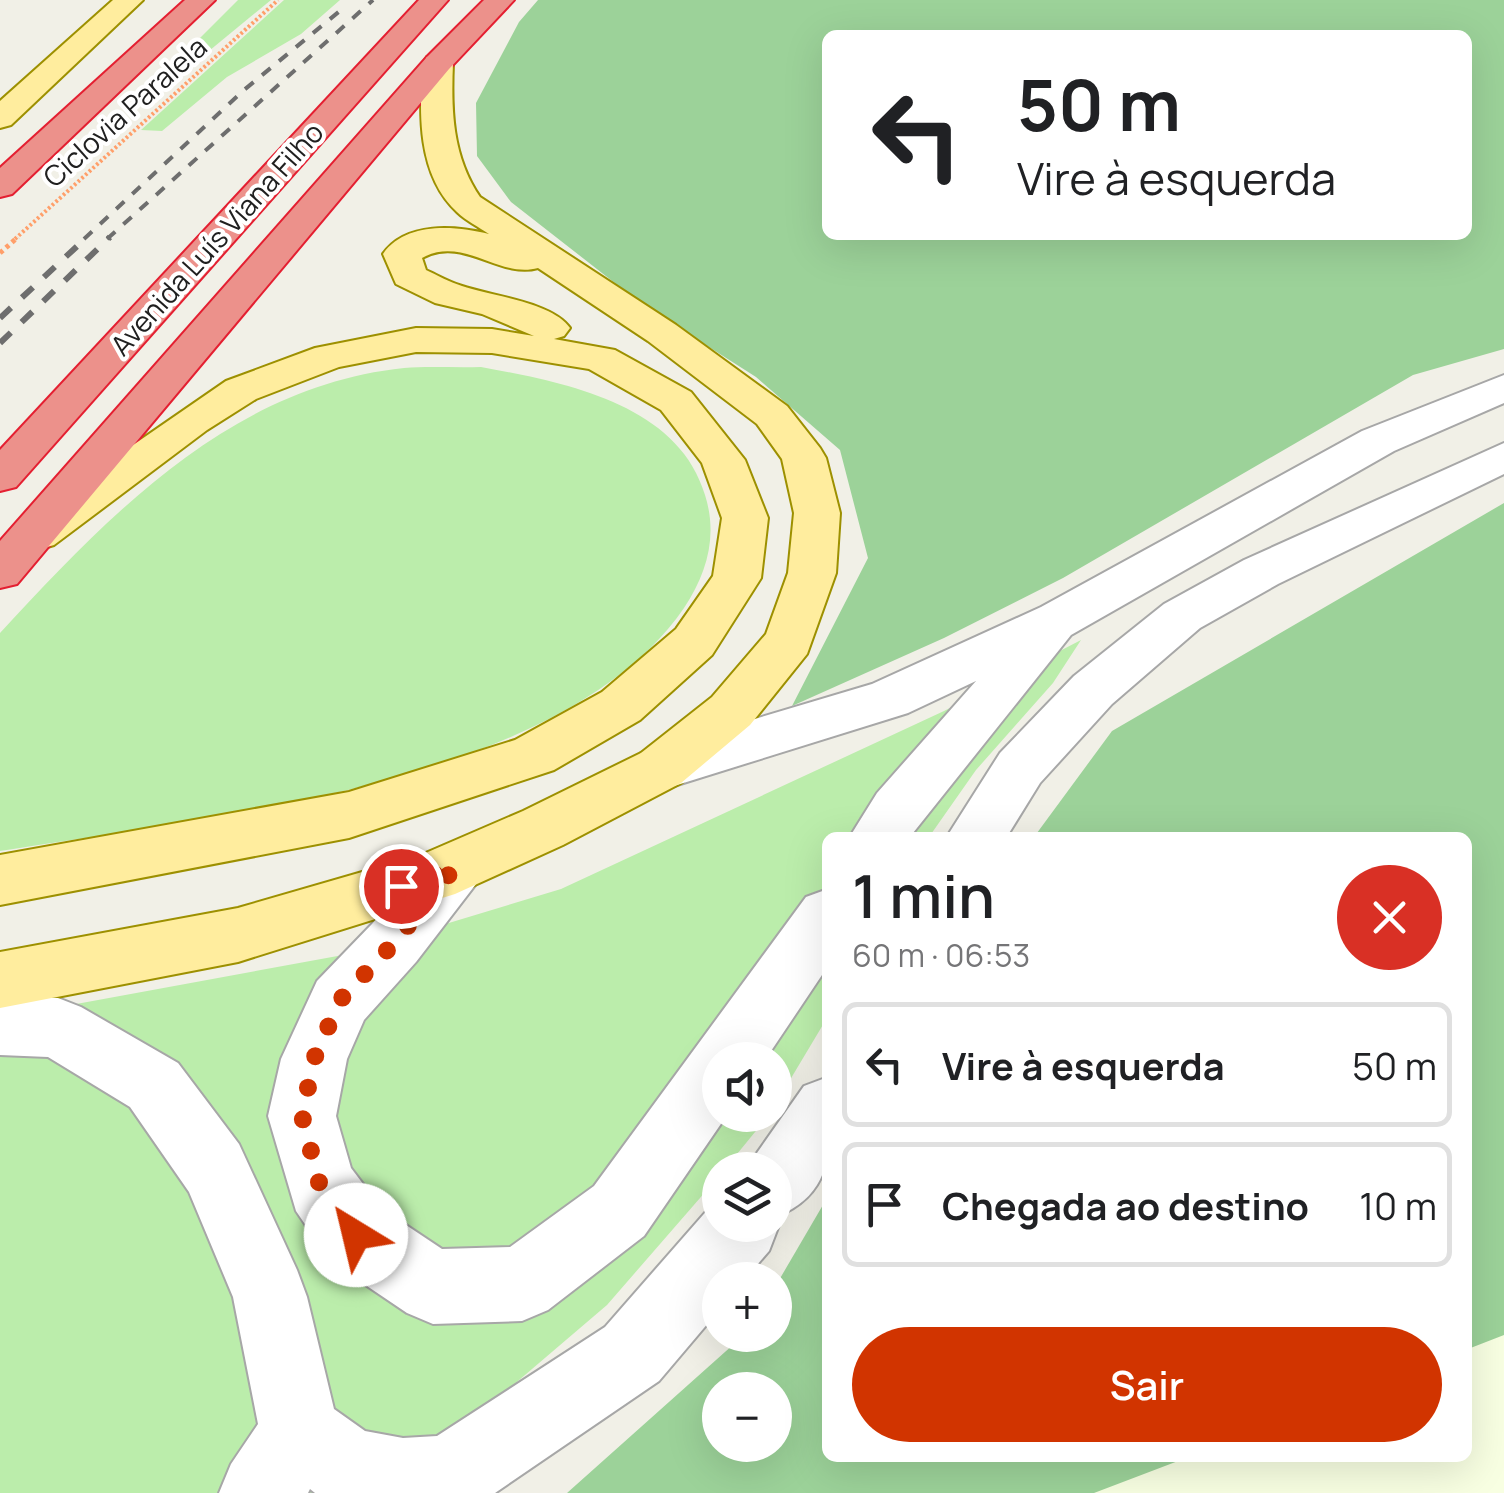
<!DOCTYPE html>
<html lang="pt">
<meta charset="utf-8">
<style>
body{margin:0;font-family:Manrope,sans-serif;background:#f2f2f2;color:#202124;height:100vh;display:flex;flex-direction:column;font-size:38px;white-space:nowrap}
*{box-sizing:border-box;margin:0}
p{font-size:32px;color:#757577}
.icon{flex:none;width:55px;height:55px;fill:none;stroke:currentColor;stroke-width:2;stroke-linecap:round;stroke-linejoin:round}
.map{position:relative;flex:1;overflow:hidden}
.sheet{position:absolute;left:822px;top:832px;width:650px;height:630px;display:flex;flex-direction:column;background:#fff;border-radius:15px;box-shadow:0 10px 40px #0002}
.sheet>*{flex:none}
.hud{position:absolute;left:822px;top:30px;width:650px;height:210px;border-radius:15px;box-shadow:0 10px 40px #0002;background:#fff;color:#202124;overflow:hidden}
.buttons{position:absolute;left:702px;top:1042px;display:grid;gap:20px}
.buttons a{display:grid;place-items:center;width:90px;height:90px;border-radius:50%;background:#fff;box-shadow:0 10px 40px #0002;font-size:50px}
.pin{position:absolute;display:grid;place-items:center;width:85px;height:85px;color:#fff;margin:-42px;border:5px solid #fff;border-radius:50%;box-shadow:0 2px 10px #0007}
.me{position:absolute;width:110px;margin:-55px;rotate:324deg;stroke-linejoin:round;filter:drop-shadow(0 0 8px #0008)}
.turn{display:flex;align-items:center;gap:35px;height:210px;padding:0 30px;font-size:45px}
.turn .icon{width:130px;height:130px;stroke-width:2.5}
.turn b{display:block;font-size:70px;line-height:85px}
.round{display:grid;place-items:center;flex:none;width:105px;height:105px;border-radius:52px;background:#f2f2f2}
.headline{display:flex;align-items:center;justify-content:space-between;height:170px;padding:0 30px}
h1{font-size:60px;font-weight:600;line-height:75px}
.cta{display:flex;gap:20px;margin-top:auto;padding:20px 30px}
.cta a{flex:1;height:115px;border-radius:60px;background:#d13400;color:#fff;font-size:40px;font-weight:600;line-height:115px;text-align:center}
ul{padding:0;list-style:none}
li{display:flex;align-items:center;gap:30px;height:125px;margin:0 20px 15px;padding:0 10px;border:5px solid #e0e0e0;border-radius:15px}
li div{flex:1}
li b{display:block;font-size:38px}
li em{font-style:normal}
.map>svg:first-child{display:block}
.education{fill:#f8ffe2}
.grass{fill:#bbedab}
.forest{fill:#9cd299;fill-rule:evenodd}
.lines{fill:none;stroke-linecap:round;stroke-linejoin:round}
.minor-casing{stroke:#a7a7a7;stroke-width:4}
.major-casing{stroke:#9d9000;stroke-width:4}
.highway-casing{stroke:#e41f31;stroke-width:4}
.path-far1{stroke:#ff9f6a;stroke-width:4;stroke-dasharray:2.5 2.5;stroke-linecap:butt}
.path{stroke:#ff9f6a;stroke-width:5;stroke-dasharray:4 4;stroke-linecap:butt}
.minor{fill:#fff;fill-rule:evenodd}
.major{fill:#ffed9e;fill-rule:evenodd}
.highway{fill:#ec918b;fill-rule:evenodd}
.rail-far1{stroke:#6e6e6e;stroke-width:4;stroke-dasharray:11 11;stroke-linecap:butt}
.rail{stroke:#6e6e6e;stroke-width:6;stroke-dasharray:15 15;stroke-linecap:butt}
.route{stroke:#d13400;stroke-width:18;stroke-dasharray:0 32.4}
.labels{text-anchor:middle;stroke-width:8;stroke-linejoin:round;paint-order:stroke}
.far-street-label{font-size:28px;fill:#202020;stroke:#fff}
</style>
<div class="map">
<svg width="1504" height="1493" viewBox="0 0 1504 1493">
<rect width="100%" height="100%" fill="#f1f0e7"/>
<polygon class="education" points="1504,1263 1504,1493 634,1493 720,1445 775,1445 828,1458 1468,1458 1468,1272"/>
<g class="grass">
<polygon points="238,0 271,0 164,88 150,88"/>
<polygon points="284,0 340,0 301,34 227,77 162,131 141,130"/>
<path d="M481,367c81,15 197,36 224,128 13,41 2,78 -21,113 -122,178 -486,211 -684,243v-218c111,-120 232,-247 404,-265 25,-2 52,0 77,-1z"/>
<polygon points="1081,640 1053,683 976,770 929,837 828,838 827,1018 775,1105 775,1060 720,1060 720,1115 769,1115 724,1170 720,1170 720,1175 607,1305 403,1479 385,1493 0,1493 0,1018 343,955 561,889 944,711"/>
</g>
<g class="forest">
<path d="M538,0h966v349l-91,26 -350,203 -119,60 -152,68 76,-148 -28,-108 -84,-73 -113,-72 -132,-103 -34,-46 -1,-53 43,-81zM828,35h640v200h-640z"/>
<polygon points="1504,503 1504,1335 1468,1349 1468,838 1034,837 1112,731"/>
<path d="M827,1198l1,260h358l-92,35h-527l177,-158h31v-48zM720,1390h55v55h-55z"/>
</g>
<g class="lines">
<g class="minor-casing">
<g id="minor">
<polygon points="1504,375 1504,403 1394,451 1071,635 909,838 849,838 877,793 976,681 908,713 661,790 641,783 633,768 641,753 872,684 1041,607 1362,431"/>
<polygon points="1504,443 1504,474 1278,584 1200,628 1112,704 1040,783 1006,838 946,838 1000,753 1074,676 1164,604 1244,560"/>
<polygon points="455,842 476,850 485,867 476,884 416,962 364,1020 347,1059 336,1116 351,1168 382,1209 442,1249 510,1247 594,1186 806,897 828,889 828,966 765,1060 720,1060 720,1115 727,1115 644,1236 548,1310 522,1321 433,1324 407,1313 330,1261 296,1211 268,1116 281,1059 317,981 372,924 434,850"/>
<path d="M0,995l58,3 23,9 97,56 61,81 58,126 10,27 27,112 31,22 38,7 34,-2 168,-109 112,-128 3,26h55v-55h-30l59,-84 24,-9c0,60 14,113 -52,140l3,8 -10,26 -25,29h-24v29l-61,72 -164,112h-180l-5,-4 -2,4h-89l12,-29 27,-40 -25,-127 -44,-105 -59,-85 -82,-50 -48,-2z"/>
</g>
</g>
<g class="major-casing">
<g id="major">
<polygon points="113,0 143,0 11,125 0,128 0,101"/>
<path d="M438,54l11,3 4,6c-2,47 -1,93 27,134l196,128 111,81 33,42 6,10 14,55 -4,60 -29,81 -57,71 -69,58 -118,62 -108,49 -217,68 -238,46v-56l238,-44 183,-53 102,-44 118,-58 71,-56 54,-63 22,-61 6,-60 -12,-54 -25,-35 -109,-83 -110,-73c-39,11 -75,-33 -116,-10l4,12c11,5 23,12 36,16 29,10 90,16 108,42l-6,8 -10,3 61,11 76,42 54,68 23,58 -7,60 -49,77 -72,65 -86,50 -205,68 -349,67v-50l349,-63 166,-52 87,-48 74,-63 37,-53 9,-58 -20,-55 -41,-53 -72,-41 -97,-16 -76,-1 -77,15 -83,32 -49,31 -153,115 -17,5 -17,-5 -7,-11 7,-11 206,-142 89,-33 101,-20 76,1 42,7 -52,-22 -47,-11 -39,-19 -13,-30c23,-33 73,-28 106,-20 -10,-7 -23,-13 -32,-22 -40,-37 -38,-100 -34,-149l4,-6z"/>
</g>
</g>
<g class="highway-casing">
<g id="highway">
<polygon points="185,0 215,0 12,194 0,197 0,168"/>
<polygon points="419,0 448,0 16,487 0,491 0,450"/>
<polygon points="484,0 514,0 449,69 17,584 0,588 0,541 427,57"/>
</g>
</g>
<polyline class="path-far1" points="15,239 278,0"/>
<polyline class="path" points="0,253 18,237"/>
<use href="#minor" class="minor"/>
<use href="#major" class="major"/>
<use href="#highway" class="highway"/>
<g class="rail-far1">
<polyline points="84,239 244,90 341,10"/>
<polyline points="107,239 373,0"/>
</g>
<g class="rail">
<polyline points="0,318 87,237"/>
<polyline points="0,343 110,237"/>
</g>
</g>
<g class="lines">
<polyline class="route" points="356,1235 320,1186 302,1116 314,1059 340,1000 394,943 455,867 401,886"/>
</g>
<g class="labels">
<g class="far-street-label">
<text transform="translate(125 112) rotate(-42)" y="10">Ciclovia Paralela</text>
<text transform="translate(217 239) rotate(-48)" y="10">Avenida Luís Viana Filho</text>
</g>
</g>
</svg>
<div class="buttons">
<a><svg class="icon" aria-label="sound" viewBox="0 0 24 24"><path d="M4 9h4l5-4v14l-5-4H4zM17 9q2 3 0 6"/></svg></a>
<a><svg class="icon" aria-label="layers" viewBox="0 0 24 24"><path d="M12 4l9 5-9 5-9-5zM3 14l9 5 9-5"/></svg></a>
<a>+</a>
<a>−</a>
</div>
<div class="pin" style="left:401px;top:886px;background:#d93025"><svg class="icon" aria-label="arrive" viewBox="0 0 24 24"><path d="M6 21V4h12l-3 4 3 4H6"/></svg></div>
<svg class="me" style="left:356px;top:1235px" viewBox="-20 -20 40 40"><circle r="19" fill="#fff"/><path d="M0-13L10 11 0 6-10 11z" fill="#d13400"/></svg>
<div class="hud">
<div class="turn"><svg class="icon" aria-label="left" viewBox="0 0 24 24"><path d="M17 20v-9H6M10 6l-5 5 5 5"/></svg><div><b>50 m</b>Vire à esquerda</div></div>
</div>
<section class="sheet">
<div class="headline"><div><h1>1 min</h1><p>60 m · 06:53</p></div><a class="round" style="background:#d93025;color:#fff"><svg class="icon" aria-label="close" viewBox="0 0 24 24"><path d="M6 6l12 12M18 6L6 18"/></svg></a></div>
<ul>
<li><svg class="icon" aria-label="left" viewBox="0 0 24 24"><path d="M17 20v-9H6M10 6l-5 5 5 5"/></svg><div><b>Vire à esquerda</b></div><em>50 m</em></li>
<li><svg class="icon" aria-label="arrive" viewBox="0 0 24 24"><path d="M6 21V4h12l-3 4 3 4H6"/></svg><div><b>Chegada ao destino</b></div><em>10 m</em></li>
</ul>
<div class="cta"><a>Sair</a></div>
</section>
</div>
